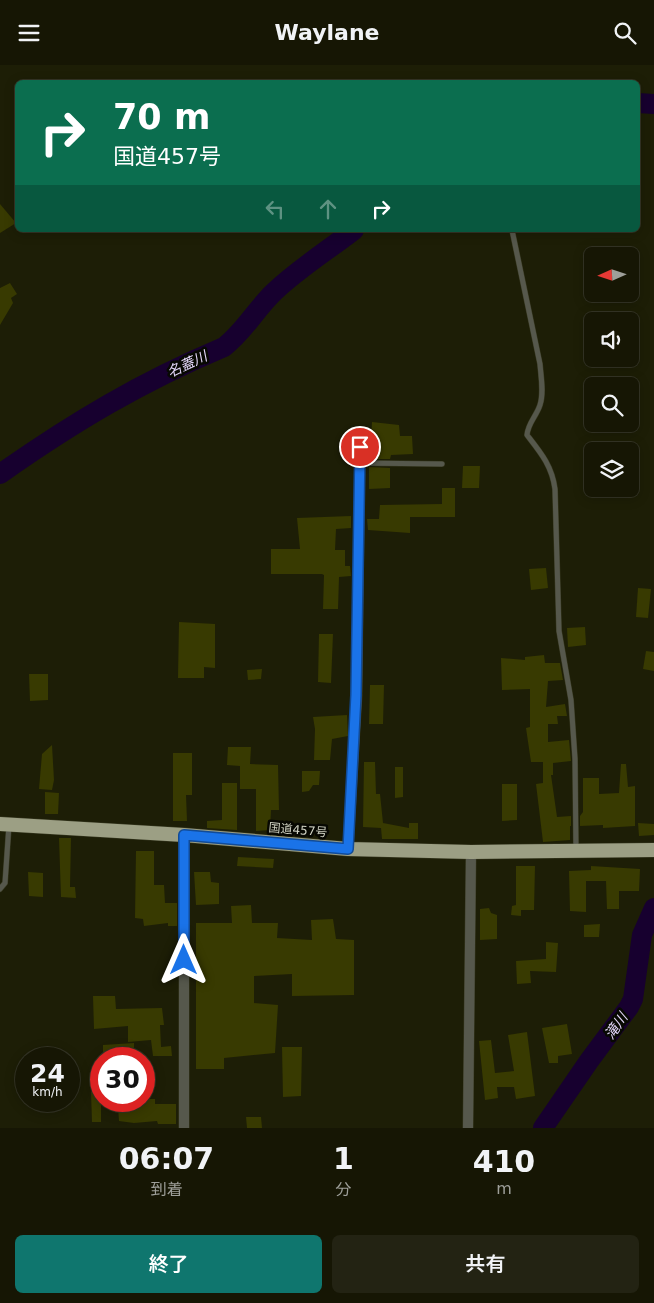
<!DOCTYPE html>
<html lang="ja">
<meta charset="utf-8">
<style>
body{margin:0;font-family:"DejaVu Sans","Noto Sans JP",sans-serif;background:#232313;color:#f1f3f6;height:100vh;display:flex;flex-direction:column;font-size:19px;white-space:nowrap}
*{box-sizing:border-box;margin:0}
p{font-size:16px;color:#9e9f9a}
.icon{flex:none;width:28px;height:28px;fill:none;stroke:currentColor;stroke-width:2;stroke-linecap:round;stroke-linejoin:round}
.map{position:relative;height:1063px;overflow:hidden}
.drawer{display:flex;flex-direction:column;background:#161604;flex:1}
.drawer>*{flex:none}
.hud{position:absolute;left:15px;top:15px;width:625px;height:152px;border-radius:8px;box-shadow:0 2px 12px #0003,0 0 0 1px #353526;background:#0b6e4f;color:#fff;overflow:hidden}
.needle{width:32px;rotate:267deg}
.fabs{position:absolute;left:584px;top:182px;display:grid;gap:10px}
.fabs a{display:grid;place-items:center;width:55px;height:55px;border-radius:8px;background:#161604;box-shadow:0 2px 12px #0003,0 0 0 1px #353526;font-size:25px}
.speed{position:absolute;left:15px;top:982px;display:flex;gap:10px;font-size:25px;font-weight:700;text-align:center}
.speed>*{display:grid;place-content:center;width:65px;height:65px;border-radius:50%;background:#161604;box-shadow:0 2px 12px #0003,0 0 0 1px #353526;line-height:1}
.speed small{font-size:12px;font-weight:400}
.speed .limit{border:8px solid #d22;background:#fff;color:#111}
.pin{position:absolute;display:grid;place-items:center;width:42px;height:42px;color:#fff;margin:-21px;border:2px solid #fff;border-radius:50%;box-shadow:0 1px 5px #0007}
.me{position:absolute;width:55px;margin:-28px;rotate:0deg;stroke-linejoin:round;filter:drop-shadow(0 0 4px #0008)}
.turn{display:flex;align-items:center;gap:18px;height:105px;padding:0 15px;font-size:22px}
.turn .icon{width:65px;height:65px;stroke-width:2.5}
.turn b{display:block;font-size:35px;line-height:42px}
.lanes{display:flex;align-items:center;height:48px;padding:0 15px;background:#0003;justify-content:center;gap:25px;direction:ltr}
.lanes .off{opacity:.35}
.eta{display:flex;justify-content:space-evenly;align-items:center;height:85px;text-align:center}
.eta b{font-size:30px;font-weight:600;line-height:35px}
.cta{display:flex;gap:10px;margin-top:auto;padding:10px 15px}
.cta a{flex:1;height:58px;border-radius:8px;background:#0f766e;color:#fff;font-size:20px;font-weight:600;line-height:58px;text-align:center}
.cta a+a{background:#232313;color:#f1f3f6}
header{display:flex;justify-content:space-between;align-items:center;height:65px;padding:0 15px;background:#161604;font-size:22px;font-weight:600}
.map>svg:first-child{display:block}
.lines{fill:none;stroke-linecap:round;stroke-linejoin:round}
.river{stroke:#17002f;stroke-width:20}
.building{fill:#383a01}
.service-casing{stroke:#3a3b24;stroke-width:6}
.minor-casing{stroke:#3a3b24;stroke-width:11}
.trunk-casing{stroke:#3a3b24;stroke-width:15}
.service{stroke:#56584c;stroke-width:5}
.minor{stroke:#56584c;stroke-width:10}
.trunk{stroke:#9c9f84;stroke-width:14}
.route-casing{stroke:#114b97;stroke-width:12}
.route{stroke:#1a73e8;stroke-width:9}
.labels{text-anchor:middle;stroke-width:5;stroke-linejoin:round;paint-order:stroke}
.street-label{font-size:12px;fill:#d1d3c4;stroke:#070802}
.water-label{font-size:14px;font-style:italic;fill:#e5d8fb;stroke:#070802}
</style>
<header><svg class="icon" aria-label="menu" viewBox="0 0 24 24"><path d="M4 6h16M4 12h16M4 18h16"/></svg>Waylane<svg class="icon" aria-label="search" viewBox="0 0 24 24"><circle cx="10" cy="10" r="6"/><path d="M15 15l6 6"/></svg></header>
<div class="map">
<svg width="654" height="1063" viewBox="0 0 654 1063">
<rect width="100%" height="100%" fill="#1d1e06"/>
<g class="lines">
<g class="river">
<polyline points="638,38 654,39"/>
<path d="M0,409c74,-52 141,-92 224,-127 20,-15 32,-38 50,-55 24,-23 53,-41 80,-62"/>
<polyline points="543,1063 589,996 629,942 633,934 642,870 654,843"/>
</g>
</g>
<g class="building">
<polygon points="0,139 16,158 0,168"/>
<polygon points="10,218 17,229 11,233 13,238 0,260 0,223"/>
<polygon points="372,357 399,360 400,371 412,371 413,389 391,390 390,394 370,394"/>
<polygon points="463,401 480,401 479,423 462,423"/>
<polygon points="369,402 390,403 390,423 369,424"/>
<polygon points="442,423 455,423 455,452 410,452 410,468 368,465 367,454 379,454 380,440 442,439"/>
<polygon points="351,451 351,463 336,464 335,485 345,485 345,501 350,501 351,511 339,512 338,544 323,544 324,510 322,509 271,509 271,484 300,484 297,453"/>
<polygon points="546,503 548,523 531,525 529,504"/>
<polygon points="638,523 651,524 648,553 636,552"/>
<polygon points="179,557 215,559 215,603 204,602 204,613 178,613"/>
<polygon points="585,562 586,580 568,582 567,563"/>
<polygon points="319,569 333,569 331,618 318,617"/>
<polygon points="646,586 654,587 654,606 643,604"/>
<polygon points="544,590 545,598 560,598 563,615 548,616 546,642 565,639 567,651 557,651 558,659 548,659 548,677 569,675 571,696 553,698 553,710 551,710 557,752 571,751 571,761 570,761 570,775 543,777 536,719 543,718 543,697 531,697 526,663 530,662 530,624 502,625 501,593 525,595 525,592"/>
<polygon points="262,604 261,614 248,615 247,605"/>
<polygon points="29,609 48,609 48,635 30,636"/>
<polygon points="370,620 384,620 383,659 369,659"/>
<polygon points="347,650 348,671 332,674 330,695 314,695 315,664 313,652"/>
<polygon points="52,680 54,715 52,725 39,724 42,689"/>
<polygon points="228,682 251,682 250,699 278,700 279,745 271,745 270,765 256,766 256,724 240,724 240,701 227,700"/>
<polygon points="173,688 192,688 192,730 186,730 187,756 173,756"/>
<polygon points="364,697 375,697 376,729 380,729 383,758 409,763 409,758 418,758 418,774 382,774 381,763 363,762"/>
<polygon points="621,699 626,699 628,722 635,721 635,761 603,763 603,760 580,761 580,751 583,747 583,713 599,713 599,729 619,728"/>
<polygon points="395,702 403,702 403,732 395,733"/>
<polygon points="302,706 320,706 319,720 313,720 309,726 302,727"/>
<polygon points="222,718 237,718 237,765 207,763 207,756 222,755"/>
<polygon points="502,719 517,719 517,755 502,756"/>
<polygon points="45,727 59,728 58,749 45,749"/>
<polygon points="638,758 654,759 654,770 639,771"/>
<polygon points="59,773 71,773 70,822 75,822 76,833 61,832"/>
<polygon points="136,786 154,786 154,820 164,820 165,838 177,838 177,861 168,861 168,858 144,861 143,854 135,853"/>
<polygon points="238,792 274,794 273,803 237,801"/>
<polygon points="516,801 535,801 534,845 521,845 521,851 511,850 512,841 516,840"/>
<polygon points="591,801 640,804 639,826 619,826 619,844 607,844 606,816 586,816 586,847 570,846 569,806 591,805"/>
<polygon points="28,807 43,808 43,832 29,831"/>
<polygon points="194,807 210,807 211,817 219,818 219,839 196,840"/>
<polygon points="251,840 252,858 278,858 277,873 312,875 311,855 333,854 336,874 354,875 354,930 292,931 292,909 254,911 254,938 278,940 275,988 224,993 224,1004 196,1004 196,858 232,858 231,841"/>
<polygon points="489,843 491,848 497,850 497,874 480,875 480,844"/>
<polygon points="600,859 599,872 584,872 584,860"/>
<polygon points="546,877 558,878 556,907 530,906 531,918 517,919 516,896 546,894"/>
<polygon points="93,931 115,931 116,944 162,943 164,960 160,960 161,982 171,981 172,991 153,991 151,975 128,977 128,961 94,964"/>
<polygon points="567,959 572,989 558,991 558,998 549,998 542,963"/>
<polygon points="527,967 535,1031 516,1034 514,1022 497,1022 498,1033 485,1035 479,976 491,975 495,1008 514,1006 508,970"/>
<polygon points="134,978 134,992 103,991 103,980"/>
<polygon points="282,982 302,982 301,1031 283,1032"/>
<polygon points="101,1026 101,1057 92,1057 91,1027"/>
<polygon points="144,1034 155,1034 155,1039 176,1039 176,1059 158,1059 157,1056 134,1058 119,1056 118,1042 129,1041 130,1036 144,1036"/>
<polygon points="246,1052 261,1052 262,1063 247,1063"/>
</g>
<g class="lines">
<g class="service-casing">
<g id="service">
<path d="M512,165l28,134c1,13 4,29 0,41 -4,12 -12,18 -13,30 14,18 25,31 28,54l4,142 12,69 4,59 1,91"/>
<polyline points="360,398 442,399"/>
<polyline points="0,824 5,818 9,760"/>
</g>
</g>
<g class="minor-casing">
<g id="minor">
<polyline points="348,784 357,630 360,367"/>
<polyline points="184,1063 184,770"/>
<polyline points="468,1063 471,787"/>
</g>
</g>
<g class="trunk-casing">
<polyline id="trunk" points="0,759 184,770 348,784 471,787 654,785"/>
</g>
<use href="#service" class="service"/>
<use href="#minor" class="minor"/>
<use href="#trunk" class="trunk"/>
</g>
<g class="lines">
<g class="route-casing">
<polyline id="route" points="184,895 184,770 348,784 356,630 360,382"/>
</g>
<use href="#route" class="route"/>
</g>
<g class="labels">
<g class="street-label">
<text transform="translate(298 765) rotate(5)" y="4">国道457号</text>
</g>
<g class="water-label">
<text transform="translate(187 299) rotate(-25)" y="5">名蓋川</text>
<text transform="translate(616 961) rotate(-55)" y="5">滝川</text>
</g>
</g>
</svg>
<div class="fabs">
<a><svg class="needle" viewBox="-14 -14 28 28"><path d="M0-13l5 13h-10z" fill="#e53935"/><path d="M0 13l5-13h-10z" fill="#9e9f9a"/></svg></a>
<a><svg class="icon" aria-label="sound" viewBox="0 0 24 24"><path d="M4 9h4l5-4v14l-5-4H4zM17 9q2 3 0 6"/></svg></a>
<a><svg class="icon" aria-label="search" viewBox="0 0 24 24"><circle cx="10" cy="10" r="6"/><path d="M15 15l6 6"/></svg></a>
<a><svg class="icon" aria-label="layers" viewBox="0 0 24 24"><path d="M12 4l9 5-9 5-9-5zM3 14l9 5 9-5"/></svg></a>
</div>
<div class="speed"><div>24<small>km/h</small></div><div class="limit">30</div></div>
<div class="pin" style="left:360px;top:382px;background:#d93025"><svg class="icon" aria-label="arrive" viewBox="0 0 24 24"><path d="M6 21V4h12l-3 4 3 4H6"/></svg></div>
<svg class="me" style="left:184px;top:895px" viewBox="-20 -20 40 40"><path d="M0-17L14 15 0 8-14 15z" fill="#1a73e8" stroke="#fff" stroke-width="4"/></svg>
<div class="hud">
<div class="turn"><svg class="icon" aria-label="right" viewBox="0 0 24 24"><path d="M7 20v-9h11M14 6l5 5-5 5"/></svg><div><b>70 m</b>国道457号</div></div>
<div class="lanes"><svg class="icon off" aria-label="left" viewBox="0 0 24 24"><path d="M17 20v-9H6M10 6l-5 5 5 5"/></svg><svg class="icon off" aria-label="ahead" viewBox="0 0 24 24"><path d="M12 20V5M6 11l6-6 6 6"/></svg><svg class="icon" aria-label="right" viewBox="0 0 24 24"><path d="M7 20v-9h11M14 6l5 5-5 5"/></svg></div>
</div>
</div>
<section class="drawer">
<div class="eta">
<div><b>06:07</b><p>到着</p></div>
<div><b>1</b><p>分</p></div>
<div><b>410</b><p>m</p></div>
</div>
<div class="cta"><a>終了</a><a>共有</a></div>
</section>
